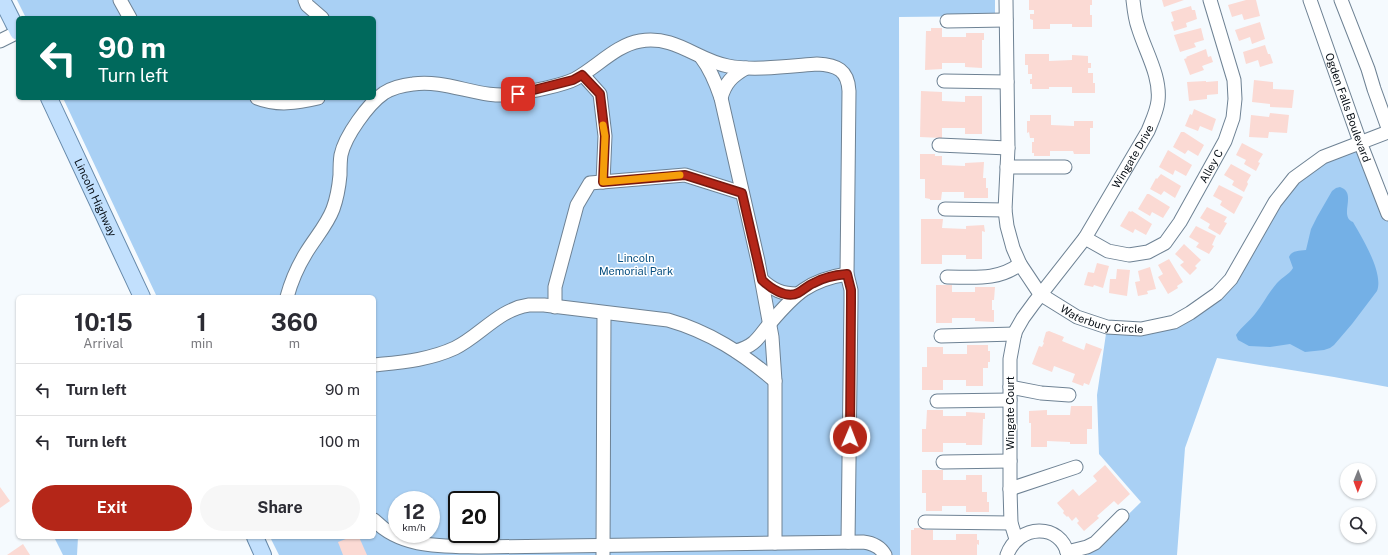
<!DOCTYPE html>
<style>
body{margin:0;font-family:"Public Sans",sans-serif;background:#f7f7f7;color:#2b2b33;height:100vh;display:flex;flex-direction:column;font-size:15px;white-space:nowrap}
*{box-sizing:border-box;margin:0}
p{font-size:13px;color:#7c7c81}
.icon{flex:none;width:22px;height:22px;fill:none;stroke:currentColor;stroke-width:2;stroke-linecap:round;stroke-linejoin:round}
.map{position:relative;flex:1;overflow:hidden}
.side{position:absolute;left:16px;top:295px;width:360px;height:244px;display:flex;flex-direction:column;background:#fff;border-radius:6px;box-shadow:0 1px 3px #0004}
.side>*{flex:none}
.banner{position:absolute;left:16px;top:16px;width:360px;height:84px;border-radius:6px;box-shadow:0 1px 3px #0004;background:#00695c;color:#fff;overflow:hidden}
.needle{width:26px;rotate:181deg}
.fabs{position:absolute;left:1340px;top:463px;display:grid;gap:8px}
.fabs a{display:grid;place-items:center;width:36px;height:36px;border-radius:50%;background:#fff;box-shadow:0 1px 3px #0004;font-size:20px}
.speed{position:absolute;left:388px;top:491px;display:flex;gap:8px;font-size:20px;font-weight:700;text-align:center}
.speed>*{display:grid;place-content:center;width:52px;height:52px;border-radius:50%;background:#fff;box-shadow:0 1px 3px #0004;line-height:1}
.speed small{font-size:10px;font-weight:400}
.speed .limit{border:2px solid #111;border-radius:6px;background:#fff;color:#111}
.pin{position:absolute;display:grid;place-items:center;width:34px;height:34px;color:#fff;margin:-17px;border-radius:8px;box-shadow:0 2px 6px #0006}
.me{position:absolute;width:44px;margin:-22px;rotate:1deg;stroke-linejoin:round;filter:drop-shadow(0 0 3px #0008)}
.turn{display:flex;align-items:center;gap:14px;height:84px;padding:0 16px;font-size:18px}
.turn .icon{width:52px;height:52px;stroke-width:2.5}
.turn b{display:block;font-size:28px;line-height:34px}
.eta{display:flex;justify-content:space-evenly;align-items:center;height:68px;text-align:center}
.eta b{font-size:24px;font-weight:700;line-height:28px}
.button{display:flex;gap:8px;margin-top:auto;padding:8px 16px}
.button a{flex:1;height:46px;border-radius:24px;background:#b42618;color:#fff;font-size:16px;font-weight:700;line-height:46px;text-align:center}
.button a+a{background:#f7f7f7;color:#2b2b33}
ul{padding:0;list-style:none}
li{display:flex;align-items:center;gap:12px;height:52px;padding:0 16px;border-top:1px solid #e1e1e2}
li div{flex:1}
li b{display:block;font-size:15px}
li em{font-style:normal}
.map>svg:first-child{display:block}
.green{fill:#a9d0f4;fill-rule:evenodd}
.water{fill:#74b0e6}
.building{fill:#fbdad4}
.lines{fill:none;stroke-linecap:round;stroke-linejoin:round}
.minor-casing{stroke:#6e8294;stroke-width:15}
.major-casing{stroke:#6689aa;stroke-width:18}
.minor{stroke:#fff;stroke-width:13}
.major{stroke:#c2e0fd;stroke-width:16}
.route-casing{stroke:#751910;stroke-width:10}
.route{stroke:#b42618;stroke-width:7}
.slow{stroke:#f59e0b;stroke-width:7}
.labels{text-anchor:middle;stroke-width:3;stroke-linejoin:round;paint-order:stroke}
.street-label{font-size:11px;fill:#060d14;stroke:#fff}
.park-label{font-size:11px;fill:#085081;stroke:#fff}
</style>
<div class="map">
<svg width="1388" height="555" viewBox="0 0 1388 555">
<rect width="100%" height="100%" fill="#f5fafe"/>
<g class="green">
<path d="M17,0h978v16l-96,1 1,538h-621l-9,-18h104v-240h-217l-94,-199h311v-80h-348zM397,500h34v34h-34zM457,500h34v34h-34z"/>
<polygon points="1360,142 1388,214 1388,387 1334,377 1217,358 1185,448 1177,555 1087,555 1141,502 1099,454 1097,395 1107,327 1174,322 1217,294 1294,178"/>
<polygon points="54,537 78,537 77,555 63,555"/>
</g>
<path class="water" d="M1340,187c18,6 -2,29 13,35 9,16 31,51 24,69l-25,33 -18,21 -4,3 -6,2 -19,2 -15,-8 -20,3 -21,-1 -11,-6 -2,-5c5,-8 13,-13 19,-21 8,-10 14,-22 22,-31 5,-6 13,-9 16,-15l-4,-11c3,-7 10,-6 17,-7l5,-21 6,-12 15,-26 4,-3z"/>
<g class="building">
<polygon points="1029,0 1092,0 1092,5 1090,5 1090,15 1092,15 1092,27 1072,27 1072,24 1050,24 1050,29 1033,29 1033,20 1030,19 1030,14 1034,14 1034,10 1029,10"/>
<polygon points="1162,0 1184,0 1164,7"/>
<polygon points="1246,0 1256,0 1260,16 1244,20 1242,14 1232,17 1228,5"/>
<polygon points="1191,6 1192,10 1195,10 1197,19 1186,23 1187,27 1174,31 1171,22 1174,21 1171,12"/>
<polygon points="1260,22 1265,39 1252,44 1250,37 1239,41 1235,30"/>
<polygon points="931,28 942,28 942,37 966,37 966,33 984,33 984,40 982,40 982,68 965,67 965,63 942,63 942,69 925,70 926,31 931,31"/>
<polygon points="1201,28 1204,40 1194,43 1196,47 1180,52 1174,35"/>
<polygon points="1265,45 1268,54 1270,54 1273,63 1260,67 1258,60 1246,64 1243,52"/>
<polygon points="1206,49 1208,57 1211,56 1213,62 1202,66 1204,70 1190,75 1184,59 1187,58 1186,57"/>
<polygon points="1025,54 1049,54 1049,61 1072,60 1072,55 1088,56 1088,63 1091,63 1091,68 1088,68 1088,73 1093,73 1093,83 1095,83 1095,93 1072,93 1072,87 1049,87 1049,89 1032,89 1032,84 1030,84 1030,79 1032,79 1032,74 1028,74 1028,65 1025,65"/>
<polygon points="1254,80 1273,82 1273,89 1294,90 1292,108 1270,107 1270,104 1252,102"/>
<polygon points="1206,81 1206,82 1218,81 1218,94 1207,95 1207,99 1189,101 1187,82"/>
<polygon points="921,91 942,92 942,101 965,102 965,96 982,96 982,134 965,134 965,128 942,128 942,138 920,137"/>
<polygon points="1194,109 1216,119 1212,131 1200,126 1198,131 1185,126 1190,114 1192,115"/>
<polygon points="1270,113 1289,115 1287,133 1269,132 1268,138 1249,137 1251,115 1269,117"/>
<polygon points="1030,115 1051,115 1051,125 1074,126 1074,121 1093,121 1093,128 1090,128 1090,154 1074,154 1073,151 1050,151 1050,156 1034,156 1034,153 1032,153 1032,142 1034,142 1034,138 1030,138 1029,132 1027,133 1027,121 1030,121"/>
<polygon points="1181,132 1184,132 1204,145 1198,156 1188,150 1185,154 1173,147"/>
<polygon points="1242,143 1263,154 1258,162 1260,163 1256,171 1244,164 1246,160 1236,155"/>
<polygon points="1168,150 1192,165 1186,176 1175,170 1173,175 1159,167"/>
<polygon points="920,154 935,154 935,156 942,156 942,165 965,166 965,163 984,162 983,178 986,178 986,188 988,188 988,198 964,198 964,192 942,192 941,200 930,200 930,199 925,198 925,179 920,179"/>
<polygon points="1231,164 1251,175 1247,182 1248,184 1244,192 1232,185 1234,181 1224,175"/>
<polygon points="1161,174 1181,186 1175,198 1164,191 1161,195 1150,189 1156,178 1157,179"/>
<polygon points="1219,185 1243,197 1234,214 1220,205 1222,201 1213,196"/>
<polygon points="1147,194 1149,194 1170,207 1163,218 1152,212 1150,216 1138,209"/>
<polygon points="1207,207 1227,217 1224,222 1227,223 1220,235 1208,228 1210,224 1200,218"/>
<polygon points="1129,211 1131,212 1132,211 1152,224 1146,235 1135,229 1133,233 1120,226"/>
<polygon points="921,219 943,219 942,228 966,229 966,226 984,225 985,232 982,231 982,259 966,259 966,255 942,255 942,264 921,264"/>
<polygon points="1196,226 1216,236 1212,245 1214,246 1209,254 1196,247 1199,243 1189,237"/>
<polygon points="1184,244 1201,260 1195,266 1197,268 1190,275 1180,265 1184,262 1175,254"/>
<polygon points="1169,259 1183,282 1177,286 1178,288 1168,294 1158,277 1163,274 1158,265"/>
<polygon points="1097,263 1109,266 1103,288 1094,285 1093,287 1084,285 1088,272 1094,273"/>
<polygon points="1150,267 1156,289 1147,291 1148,294 1138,296 1135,282 1140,281 1138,271"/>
<polygon points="1117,269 1130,270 1127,296 1109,293 1110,279 1116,279"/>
<polygon points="936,285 952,285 952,292 975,292 975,287 995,287 994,300 992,300 992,310 994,310 994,322 975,321 975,318 952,318 952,323 936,323"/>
<polygon points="1049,331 1064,337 1062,341 1084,350 1086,343 1102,349 1089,385 1084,383 1083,386 1072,382 1075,374 1054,366 1052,372 1032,364 1039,346 1042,347 1044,343 1043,342 1046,332"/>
<polygon points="967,345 988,345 988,351 990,351 990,362 988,362 988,368 983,368 983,386 966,386 966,380 943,380 943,390 922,390 922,367 927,367 927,347 943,347 943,354 967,354"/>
<polygon points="1071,406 1092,406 1092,429 1087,429 1087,444 1070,444 1070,442 1047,441 1047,447 1031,447 1031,423 1029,423 1029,411 1047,410 1047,415 1070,415"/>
<polygon points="927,410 943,410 943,416 966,416 966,412 985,413 985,419 983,419 982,445 966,445 966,443 943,443 943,452 922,452 922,429 926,429"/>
<polygon points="1105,465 1130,494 1118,505 1114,501 1097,516 1099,518 1084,531 1077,523 1079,521 1076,517 1072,521 1068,516 1067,517 1063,513 1064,511 1057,503 1073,489 1079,496 1097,481 1093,476"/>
<polygon points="922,470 943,470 943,480 966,480 966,475 982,475 982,492 987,492 987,502 989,502 989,512 966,512 966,506 942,506 942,511 926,511 926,493 922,493"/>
<polygon points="0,487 10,501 0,508"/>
<polygon points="914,528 926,528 926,530 933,530 933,540 956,540 956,534 977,534 977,540 979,540 979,545 977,544 977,555 911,555 911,530 914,530"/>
<polygon points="351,537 359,537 367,555 343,555 338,542"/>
<polygon points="23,544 30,555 7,555"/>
</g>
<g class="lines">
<g class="minor-casing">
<g id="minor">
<polyline points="120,0 130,18"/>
<polyline points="305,0 307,5 322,18"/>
<path id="s1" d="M1006,0l2,148 -3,62 2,16 6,22 7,16 20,30 37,23 30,10 34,2 33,-7 16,-9 27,-19 14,-15 44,-77 19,-24 29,-21 65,-25"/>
<path id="s2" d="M1310,0l50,142 28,72"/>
<polyline points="1341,0 1368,69 1374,89 1388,128"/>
<polyline points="947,21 1006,20"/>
<polyline points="0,41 18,32"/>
<path d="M701,57c10,13 15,26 20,41l37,163 14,76 3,44v162"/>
<polyline points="583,75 600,94 605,136 603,182"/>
<polyline points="944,81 1007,82"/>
<path d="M257,98c20,8 40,5 61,0"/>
<path d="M721,98c4,-15 11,-22 25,-30"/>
<polyline points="939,145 1008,148"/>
<polyline points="1007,167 1065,167"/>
<polyline points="945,209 1005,210"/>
<path id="s3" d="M1085,238l23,13 21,4 19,-3 17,-9 15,-21 45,-81 8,-23 2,-19 -1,-19 -24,-80"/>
<path d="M947,277c26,0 51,4 73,-13"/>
<path d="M762,280c11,10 20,14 35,14"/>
<path d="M287,297c4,-15 11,-31 19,-44 9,-15 21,-28 27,-44 4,-11 6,-23 7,-34 0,-7 0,-14 1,-20 4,-19 27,-51 43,-62 8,-5 20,-8 29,-9 35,-5 68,16 102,10 14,-2 49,-9 60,-15 22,-12 41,-34 65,-38 36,-6 56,19 88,25 25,5 63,0 89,-2 20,1 31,6 32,27l-2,183 4,16v11l-3,241"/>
<polyline points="555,307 555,287 577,205 590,183 685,175 742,193"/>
<polyline points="941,336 1015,334"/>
<path d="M736,351c21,-6 22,-14 35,-29 24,-28 38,-42 76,-48"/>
<path d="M374,365c28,-3 55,-5 81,-17 25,-12 44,-39 74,-43 5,0 10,0 15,0l124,15c42,12 74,33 107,61"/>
<polyline points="1010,387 1041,393 1069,395"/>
<polyline points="937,401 1010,400"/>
<polyline points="943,462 1010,461"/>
<polyline points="1010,489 1076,467"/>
<path d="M374,520c28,29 70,26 107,27l382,-5c9,1 17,4 22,13"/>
<polyline points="925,522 1011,523"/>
<path id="s4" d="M1016,539l-5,-16 -1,-34v-130l5,-27 8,-14 11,-15 51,-65 63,-107c4,-10 9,-20 10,-30 3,-25 -13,-50 -20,-74 -3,-8 -4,-18 -5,-27"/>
<polyline points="1067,552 1087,547 1095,543 1122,516"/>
<polyline points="603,555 604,313"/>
<path d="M1007,555c11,-31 54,-33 61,0"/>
</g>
</g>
<g class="major-casing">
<g id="major">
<polyline points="2,0 18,32"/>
<path id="s5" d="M49,98l93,199"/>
<polyline points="255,537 263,555"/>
</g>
</g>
<use href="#minor" class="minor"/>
<use href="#major" class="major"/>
</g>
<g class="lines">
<g class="route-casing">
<path id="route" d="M518,94l55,-14 9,-5 18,19 5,42 -2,46 82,-7 57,18 20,87c8,8 24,19 36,13 6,-3 10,-8 16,-10 10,-6 22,-8 33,-9l4,16v12l-1,135"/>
</g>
<use href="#route" class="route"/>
<polyline class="slow" points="603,125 605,136 603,182 680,175"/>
</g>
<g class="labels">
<g class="street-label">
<text dy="4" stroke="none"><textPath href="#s2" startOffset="114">Ogden Falls Boulevard</textPath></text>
<text dy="4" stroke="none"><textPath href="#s4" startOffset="420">Wingate Drive</textPath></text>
<text dy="4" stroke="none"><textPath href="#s3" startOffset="176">Alley C</textPath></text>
<text dy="4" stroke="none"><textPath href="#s5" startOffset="110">Lincoln Highway</textPath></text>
<text dy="4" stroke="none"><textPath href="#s1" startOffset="371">Waterbury Circle</textPath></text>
<text transform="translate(1010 413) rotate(-90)" y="4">Wingate Court</text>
</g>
<g class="park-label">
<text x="636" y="262">Lincoln<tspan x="636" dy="13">Memorial Park</tspan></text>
</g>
</g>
</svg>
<div class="fabs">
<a><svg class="needle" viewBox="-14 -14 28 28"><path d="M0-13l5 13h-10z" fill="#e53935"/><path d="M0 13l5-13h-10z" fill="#7c7c81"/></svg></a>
<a><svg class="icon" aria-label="search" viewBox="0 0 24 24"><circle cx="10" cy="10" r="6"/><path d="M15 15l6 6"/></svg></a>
</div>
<div class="speed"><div>12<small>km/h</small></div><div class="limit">20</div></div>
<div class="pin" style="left:518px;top:94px;background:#d93025"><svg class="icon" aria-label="arrive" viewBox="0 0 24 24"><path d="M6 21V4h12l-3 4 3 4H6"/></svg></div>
<svg class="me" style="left:850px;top:437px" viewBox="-20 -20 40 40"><circle r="17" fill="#b42618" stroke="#fff" stroke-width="3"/><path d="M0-11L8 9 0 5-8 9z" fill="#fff"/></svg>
<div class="banner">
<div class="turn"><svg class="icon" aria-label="left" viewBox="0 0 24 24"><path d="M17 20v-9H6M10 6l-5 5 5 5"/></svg><div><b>90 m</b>Turn left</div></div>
</div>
<section class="side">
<div class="eta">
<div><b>10:15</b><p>Arrival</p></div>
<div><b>1</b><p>min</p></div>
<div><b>360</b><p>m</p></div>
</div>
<ul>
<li><svg class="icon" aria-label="left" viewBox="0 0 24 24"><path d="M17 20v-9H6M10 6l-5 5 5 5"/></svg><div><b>Turn left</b></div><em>90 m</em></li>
<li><svg class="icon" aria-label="left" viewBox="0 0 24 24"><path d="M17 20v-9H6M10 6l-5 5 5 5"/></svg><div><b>Turn left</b></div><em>100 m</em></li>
</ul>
<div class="button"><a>Exit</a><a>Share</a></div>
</section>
</div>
